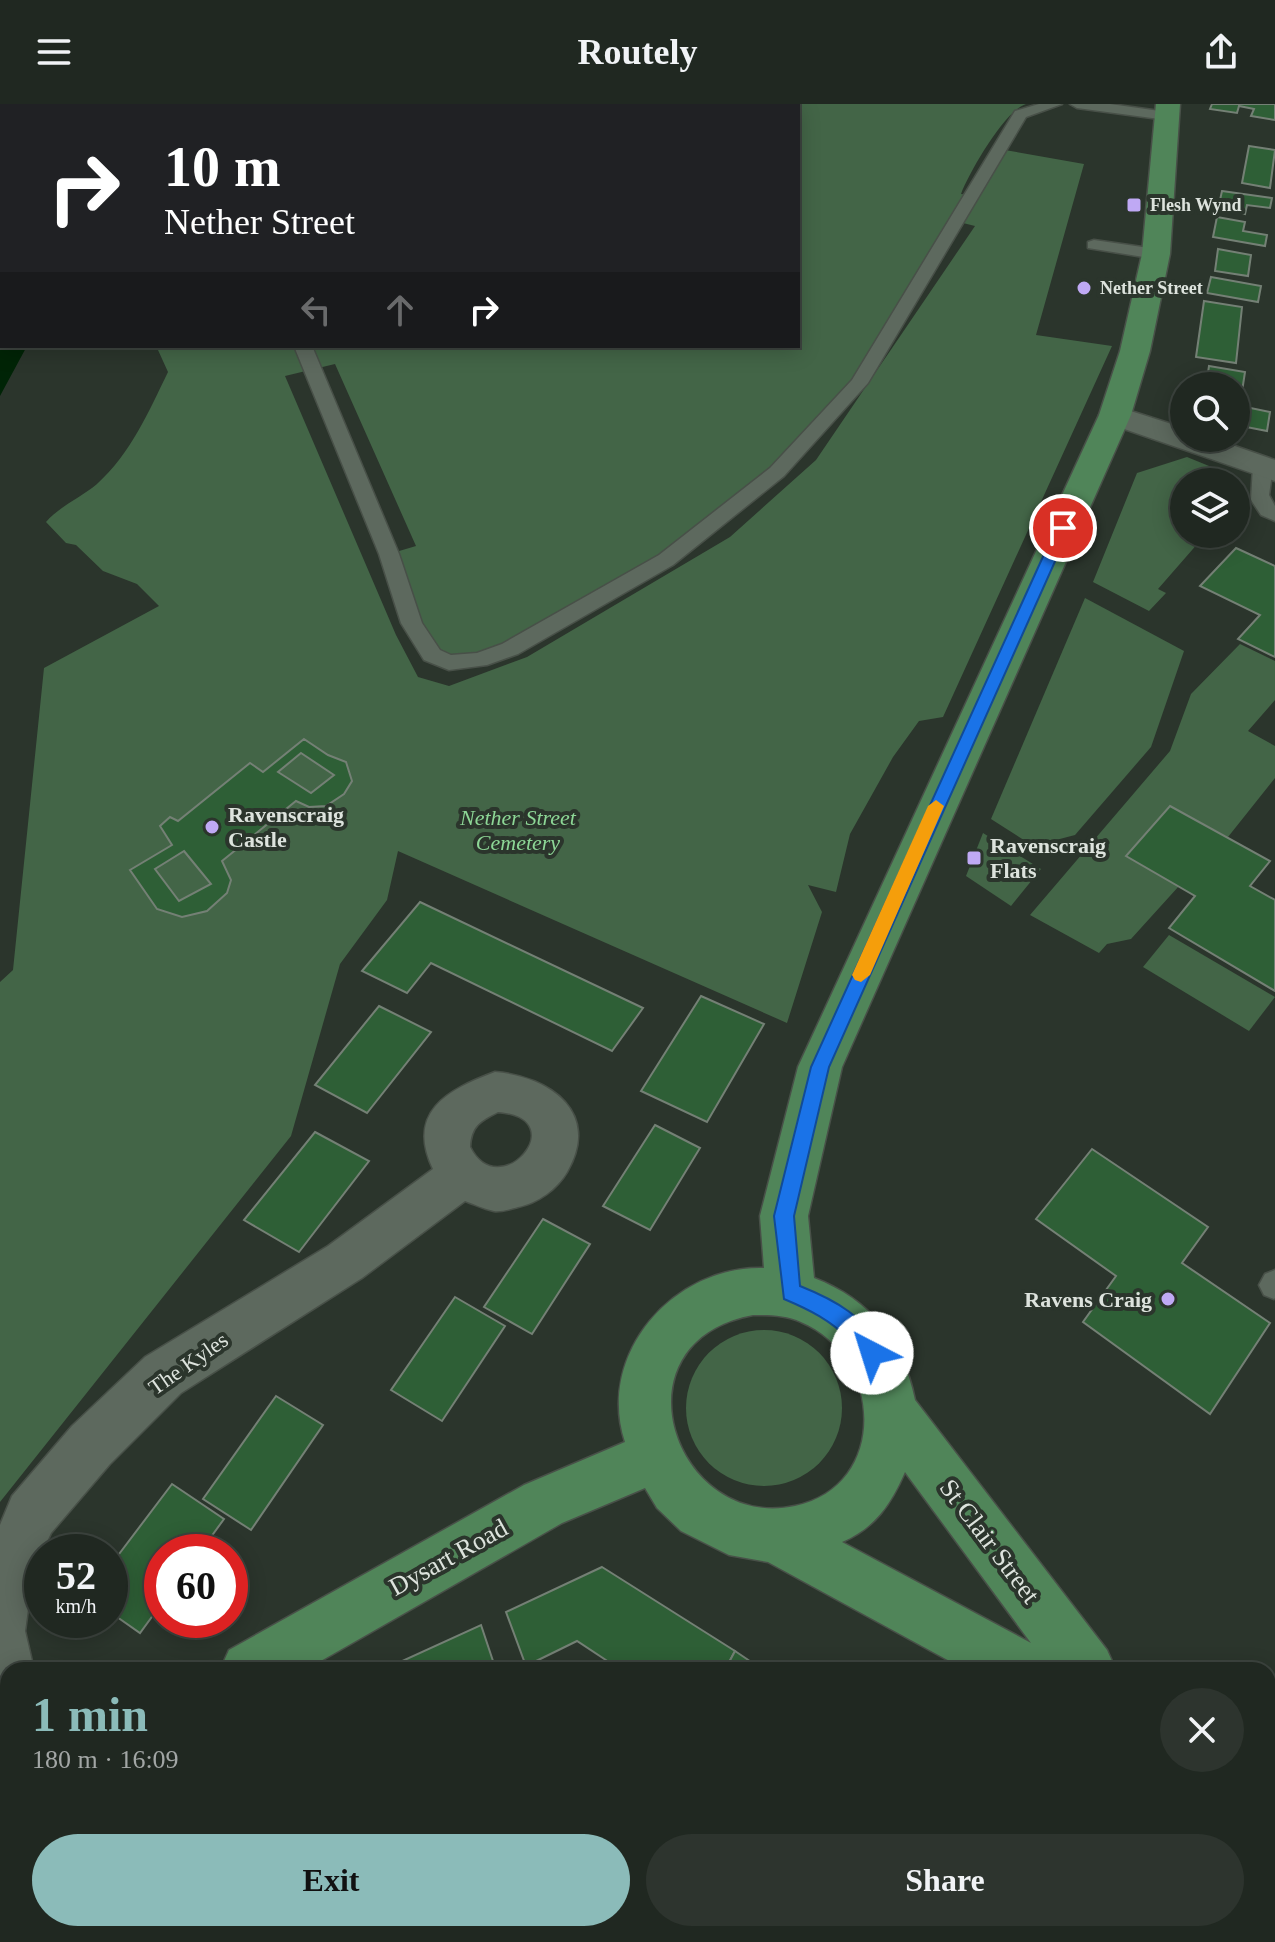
<!DOCTYPE html>
<meta charset="utf-8">
<style>
body{margin:0;font-family:"Times New Roman",serif;background:#2d342e;color:#f1f3f6;height:100vh;display:flex;flex-direction:column;font-size:30px;white-space:nowrap}
*{box-sizing:border-box;margin:0}
p{font-size:26px;color:#a2a6a5}
.icon{flex:none;width:44px;height:44px;fill:none;stroke:currentColor;stroke-width:2;stroke-linecap:round;stroke-linejoin:round}
.map{position:relative;flex:1;overflow:hidden}
.side{position:absolute;left:0px;top:1558px;width:1276px;height:280px;display:flex;flex-direction:column;background:#202821;border-radius:24px 24px 0 0;box-shadow:0 4px 20px #0003,0 0 0 2px #3d443f}
.side>*{flex:none}
.hud{position:absolute;left:0px;top:0px;width:800px;height:244px;box-shadow:0 4px 20px #0003,0 0 0 2px #3d443f;background:#202124;color:#fff;overflow:hidden}
.buttons{position:absolute;left:1170px;top:268px;display:grid;gap:16px}
.buttons a{display:grid;place-items:center;width:80px;height:80px;border-radius:50%;background:#202821;box-shadow:0 4px 20px #0003,0 0 0 2px #3d443f;font-size:40px}
.speed{position:absolute;left:24px;top:1430px;display:flex;gap:16px;font-size:40px;font-weight:700;text-align:center}
.speed>*{display:grid;place-content:center;width:104px;height:104px;border-radius:50%;background:#202821;box-shadow:0 4px 20px #0003,0 0 0 2px #3d443f;line-height:1}
.speed small{font-size:20px;font-weight:400}
.speed .limit{border:12px solid #d22;background:#fff;color:#111}
.pin{position:absolute;display:grid;place-items:center;width:68px;height:68px;color:#fff;margin:-34px;border:4px solid #fff;border-radius:50%;box-shadow:0 2px 8px #0007}
.me{position:absolute;width:88px;margin:-44px;rotate:320deg;stroke-linejoin:round;filter:drop-shadow(0 0 6px #0008)}
.turn{display:flex;align-items:center;gap:28px;height:168px;padding:0 32px;font-size:36px}
.turn .icon{width:104px;height:104px;stroke-width:2.5}
.turn b{display:block;font-size:56px;line-height:68px}
.lanes{display:flex;align-items:center;height:76px;padding:0 32px;background:#0003;justify-content:center;gap:40px;direction:ltr}
.lanes .off{opacity:.35}
.round{display:grid;place-items:center;flex:none;width:84px;height:84px;border-radius:42px;background:#2d342e}
.summary{display:flex;align-items:center;justify-content:space-between;height:136px;padding:0 32px}
h1{font-size:48px;font-weight:700;line-height:60px;color:#8bbbb9}
.action{display:flex;gap:16px;margin-top:auto;padding:16px 32px}
.action a{flex:1;height:92px;border-radius:48px;background:#8bbbb9;color:#111;font-size:32px;font-weight:700;line-height:92px;text-align:center}
.action a+a{background:#2d342e;color:#f1f3f6}
header{display:flex;justify-content:space-between;align-items:center;height:104px;padding:0 32px;background:#202821;font-size:36px;font-weight:700}
.map>svg:first-child{display:block}
.green{fill:#436547;fill-rule:evenodd}
.water{fill:#002406}
.building{fill:#2e5f36;stroke:#748075;stroke-width:2;fill-rule:evenodd}
.lines{fill:none;stroke-linecap:round;stroke-linejoin:round}
.lane-casing{stroke:#485048;stroke-width:3}
.street-casing{stroke:#485048;stroke-width:3}
.primary-casing{stroke:#485048;stroke-width:3}
.lane{fill:#5d695e;fill-rule:evenodd}
.street{fill:#5d695e;fill-rule:evenodd}
.primary{fill:#508559;fill-rule:evenodd}
.route{fill:#1a73e8;stroke:#114b97;stroke-width:2}
.slow{fill:#f59e0b}
.poi-dot{fill:#bfa9f4;stroke:#2b352c;stroke-width:3}
.labels{text-anchor:middle;stroke-width:8;stroke-linejoin:round;paint-order:stroke}
.far-poi-label{font-size:18px;font-weight:bold;fill:#dde3dd;stroke:#2b352c;text-anchor:start}
.poi-label{font-size:22px;font-weight:bold;fill:#dde3dd;stroke:#2b352c;text-anchor:start}
.park-label{font-size:22px;font-style:italic;fill:#8dd796;stroke:#2b352c}
.street-label{font-size:22px;fill:#dde3dd;stroke:#2b352c}
.near-street-label{font-size:26px;fill:#dde3dd;stroke:#2b352c}
</style>
<header><svg class="icon" aria-label="menu" viewBox="0 0 24 24"><path d="M4 6h16M4 12h16M4 18h16"/></svg>Routely<svg class="icon" aria-label="share" viewBox="0 0 24 24"><path d="M12 15V3M7 8l5-5 5 5M5 13v7h14v-7"/></svg></header>
<div class="map">
<svg width="1275" height="1838" viewBox="0 0 1275 1838">
<rect width="100%" height="100%" fill="#2b352c"/>
<g class="green">
<path d="M233,0h793c-21,6 -57,69 -65,90l10,1 28,-46 85,15 -48,171 76,11 -169,371 -24,4 -26,36 -43,77 -14,58 -28,-7 14,27 -35,111 -389,-172 -11,49 -47,64 -49,172 -291,366v-520l13,-12 31,-302 115,-62 -22,-22 -34,-13 -27,-26 -10,-2 -20,-21c14,-16 34,-24 51,-38 34,-31 51,-71 71,-112l-10,-22 3,-4h637v-240zM955,117l20,5 -159,234 -86,77 -203,120 -78,29 -31,-9 -22,-42 -111,-259 50,-12 81,182 -27,8 43,101 47,5 187,-100 111,-88 82,-89z"/>
<polygon points="1187,353 1236,373 1231,378 1184,378 1184,430 1206,430 1158,485 1166,489 1149,507 1093,478 1137,369"/>
<polygon points="1085,494 1184,547 1151,643 1075,731 1033,742 991,715"/>
<polygon points="1240,540 1275,557 1275,596 1248,627 1275,642 1275,674 1228,733 1170,702 1126,752 1179,782 1131,835 1107,840 1099,849 1030,811 1170,647 1191,590"/>
<polygon points="983,729 1041,765 1011,802 966,772"/>
<polygon points="1169,831 1275,893 1249,927 1143,863"/>
<circle cx="764" cy="1304" r="78"/>
</g>
<polygon class="water" points="0,0 170,0 2,2 2,242 27,242 0,292"/>
<g class="building">
<polygon points="1212,0 1275,0 1275,16 1251,12 1254,5 1239,2 1237,9 1210,5"/>
<polygon points="1249,42 1275,46 1270,84 1242,79"/>
<polygon points="1222,87 1272,94 1270,104 1247,101 1245,110 1218,105"/>
<polygon points="1217,113 1245,118 1243,127 1267,131 1265,142 1213,133"/>
<polygon points="1218,145 1251,151 1248,172 1215,167"/>
<polygon points="1211,173 1261,182 1258,198 1207,189"/>
<polygon points="1204,197 1242,203 1236,259 1196,253"/>
<polygon points="1209,262 1245,268 1241,294 1236,294 1236,282 1206,282"/>
<polygon points="1236,301 1270,308 1267,327 1236,321"/>
<polygon points="1236,444 1275,462 1275,553 1238,535 1260,511 1200,482"/>
<path d="M304,635l24,16 18,7 6,19 -8,13 -18,12 -17,1 -13,-6 -74,60 9,19 -4,13 -20,18 -25,6 -25,-8 -27,-39 42,-25 -12,-19 10,-9 8,4 72,-58 13,9zM301,649l33,22 -23,18 -33,-21zM184,747l27,33 -32,17 -24,-32z"/>
<polygon points="1170,702 1270,757 1250,782 1275,796 1275,887 1169,824 1195,792 1126,752"/>
<polygon points="420,798 643,904 612,947 431,859 407,889 362,867"/>
<polygon points="701,892 764,920 707,1018 641,987"/>
<polygon points="379,902 431,928 367,1009 315,981"/>
<polygon points="655,1021 700,1044 650,1126 603,1102"/>
<polygon points="315,1028 369,1057 299,1148 244,1116"/>
<polygon points="1092,1045 1208,1123 1182,1159 1270,1219 1210,1310 1083,1218 1116,1172 1036,1115"/>
<polygon points="543,1115 590,1140 532,1230 484,1203"/>
<polygon points="455,1193 505,1222 442,1317 391,1286"/>
<polygon points="276,1292 323,1321 251,1426 203,1395"/>
<polygon points="172,1380 224,1415 200,1448 162,1448 162,1499 140,1529 110,1508 110,1462"/>
<polygon points="602,1463 735,1547 725,1566 621,1566 577,1537 526,1562 506,1508"/>
<polygon points="481,1521 496,1566 403,1566 400,1558"/>
<polygon points="735,1547 763,1566 725,1566"/>
<polygon points="19,1830 208,1830 220,1838 11,1838"/>
<polygon points="263,1830 560,1830 572,1838 258,1838"/>
<polygon points="1121,1830 1180,1830 1192,1838 1118,1838"/>
</g>
<g class="lines">
<g class="lane-casing">
<g id="lane">
<polygon points="1039,0 1062,0 1026,13 868,279 784,372 673,461 518,550 487,561 449,566 424,556 401,519 379,450 294,242 312,242 399,450 422,519 440,546 451,551 477,549 502,540 659,451 770,364 852,276 1015,7"/>
<polygon points="1070,0 1110,0 1167,8 1174,12 1167,16 1077,4"/>
<polygon points="1094,136 1156,145 1164,150 1156,155 1088,144 1088,138"/>
<polygon points="1263,356 1273,362 1269,391 1275,402 1275,417 1261,411 1251,396 1253,362"/>
<polygon points="1275,1166 1275,1194 1274,1195 1264,1191 1259,1181 1265,1170"/>
</g>
</g>
<g class="street-casing">
<g id="street">
<polygon points="1115,302 1184,324 1184,334 1212,334 1275,356 1275,377 1104,318 1099,311 1104,304"/>
<path d="M495,968c56,5 106,41 72,100 -10,17 -29,31 -49,35 -7,2 -17,5 -24,4 -10,-2 -20,-7 -29,-10l-103,77 -181,115 -71,71 -59,69 -9,19 -11,35 -6,44 9,39h-26v47l-8,-3v-189l12,-29 60,-70 73,-69 183,-111 105,-77c-27,-57 14,-79 62,-97zM498,1008c78,6 1,94 -28,35 1,-21 10,-26 28,-35z"/>
</g>
</g>
<g class="primary-casing">
<g id="primary">
<path d="M1156,0h24l-10,150 -20,97 -19,64 -289,652 -34,149 6,62c57,22 89,63 101,122l192,250 9,20h-150l-198,-108 -39,-7 -48,-24 -24,-23 -12,-20 -83,35 -257,147h-85l9,-20 295,-165 101,-43c-29,-88 49,-177 139,-174l-4,-52 38,-149 301,-652 21,-64 22,-97zM753,1211c16,0 33,0 48,7 82,34 89,164 -6,184 -120,26 -186,-164 -42,-191zM905,1368l126,171 -189,-101c33,-14 49,-38 63,-70z"/>
<polygon points="1268,1713 1275,1716 1275,1782 1268,1779"/>
<polygon points="8,1720 8,1785 0,1789 0,1724"/>
</g>
</g>
<use href="#lane" class="lane"/>
<use href="#street" class="street"/>
<use href="#primary" class="primary"/>
</g>
<path class="route" d="M1063,420l7,4 -241,539 -35,149 6,70c35,14 67,31 82,67l-3,8 -7,3c-12,-5 -13,-16 -22,-24 -20,-20 -40,-30 -66,-41l-10,-83 37,-149 245,-539z"/>
<polygon class="slow" points="936,696 944,702 870,871 861,878 855,876 852,871 928,702"/>
<g class="poi-dot">
<rect x="1126" y="93" width="16" height="16" rx="4"/>
<circle cx="1084" cy="184" r="8"/>
<circle cx="212" cy="723" r="8"/>
<rect x="966" y="746" width="16" height="16" rx="4"/>
<circle cx="1168" cy="1195" r="8"/>
</g>
<g class="labels">
<g class="far-poi-label">
<text x="1150" y="107">Flesh Wynd</text>
<text x="1100" y="190">Nether Street</text>
</g>
<g class="poi-label">
<text x="228" y="718">Ravenscraig<tspan x="228" dy="25">Castle</tspan></text>
<text x="990" y="749">Ravenscraig<tspan x="990" dy="25">Flats</tspan></text>
<text x="1152" y="1203" text-anchor="end">Ravens Craig</text>
</g>
<g class="park-label">
<text x="518" y="721">Nether Street<tspan x="518" dy="25">Cemetery</tspan></text>
</g>
<g class="street-label">
<text transform="translate(188 1259) rotate(-35)" y="8">The Kyles</text>
</g>
<g class="near-street-label">
<text transform="translate(990 1437) rotate(53)" y="9">St Clair Street</text>
<text transform="translate(448 1453) rotate(-29)" y="9">Dysart Road</text>
</g>
</g>
</svg>
<div class="buttons">
<a><svg class="icon" aria-label="search" viewBox="0 0 24 24"><circle cx="10" cy="10" r="6"/><path d="M15 15l6 6"/></svg></a>
<a><svg class="icon" aria-label="layers" viewBox="0 0 24 24"><path d="M12 4l9 5-9 5-9-5zM3 14l9 5 9-5"/></svg></a>
</div>
<div class="speed"><div>52<small>km/h</small></div><div class="limit">60</div></div>
<div class="pin" style="left:1063px;top:424px;background:#d93025"><svg class="icon" aria-label="arrive" viewBox="0 0 24 24"><path d="M6 21V4h12l-3 4 3 4H6"/></svg></div>
<svg class="me" style="left:872px;top:1249px" viewBox="-20 -20 40 40"><circle r="19" fill="#fff"/><path d="M0-13L10 11 0 6-10 11z" fill="#1a73e8"/></svg>
<div class="hud">
<div class="turn"><svg class="icon" aria-label="right" viewBox="0 0 24 24"><path d="M7 20v-9h11M14 6l5 5-5 5"/></svg><div><b>10 m</b>Nether Street</div></div>
<div class="lanes"><svg class="icon off" aria-label="left" viewBox="0 0 24 24"><path d="M17 20v-9H6M10 6l-5 5 5 5"/></svg><svg class="icon off" aria-label="ahead" viewBox="0 0 24 24"><path d="M12 20V5M6 11l6-6 6 6"/></svg><svg class="icon" aria-label="right" viewBox="0 0 24 24"><path d="M7 20v-9h11M14 6l5 5-5 5"/></svg></div>
</div>
<section class="side">
<div class="summary"><div><h1>1 min</h1><p>180 m · 16:09</p></div><a class="round"><svg class="icon" aria-label="close" viewBox="0 0 24 24"><path d="M6 6l12 12M18 6L6 18"/></svg></a></div>
<div class="action"><a>Exit</a><a>Share</a></div>
</section>
</div>
